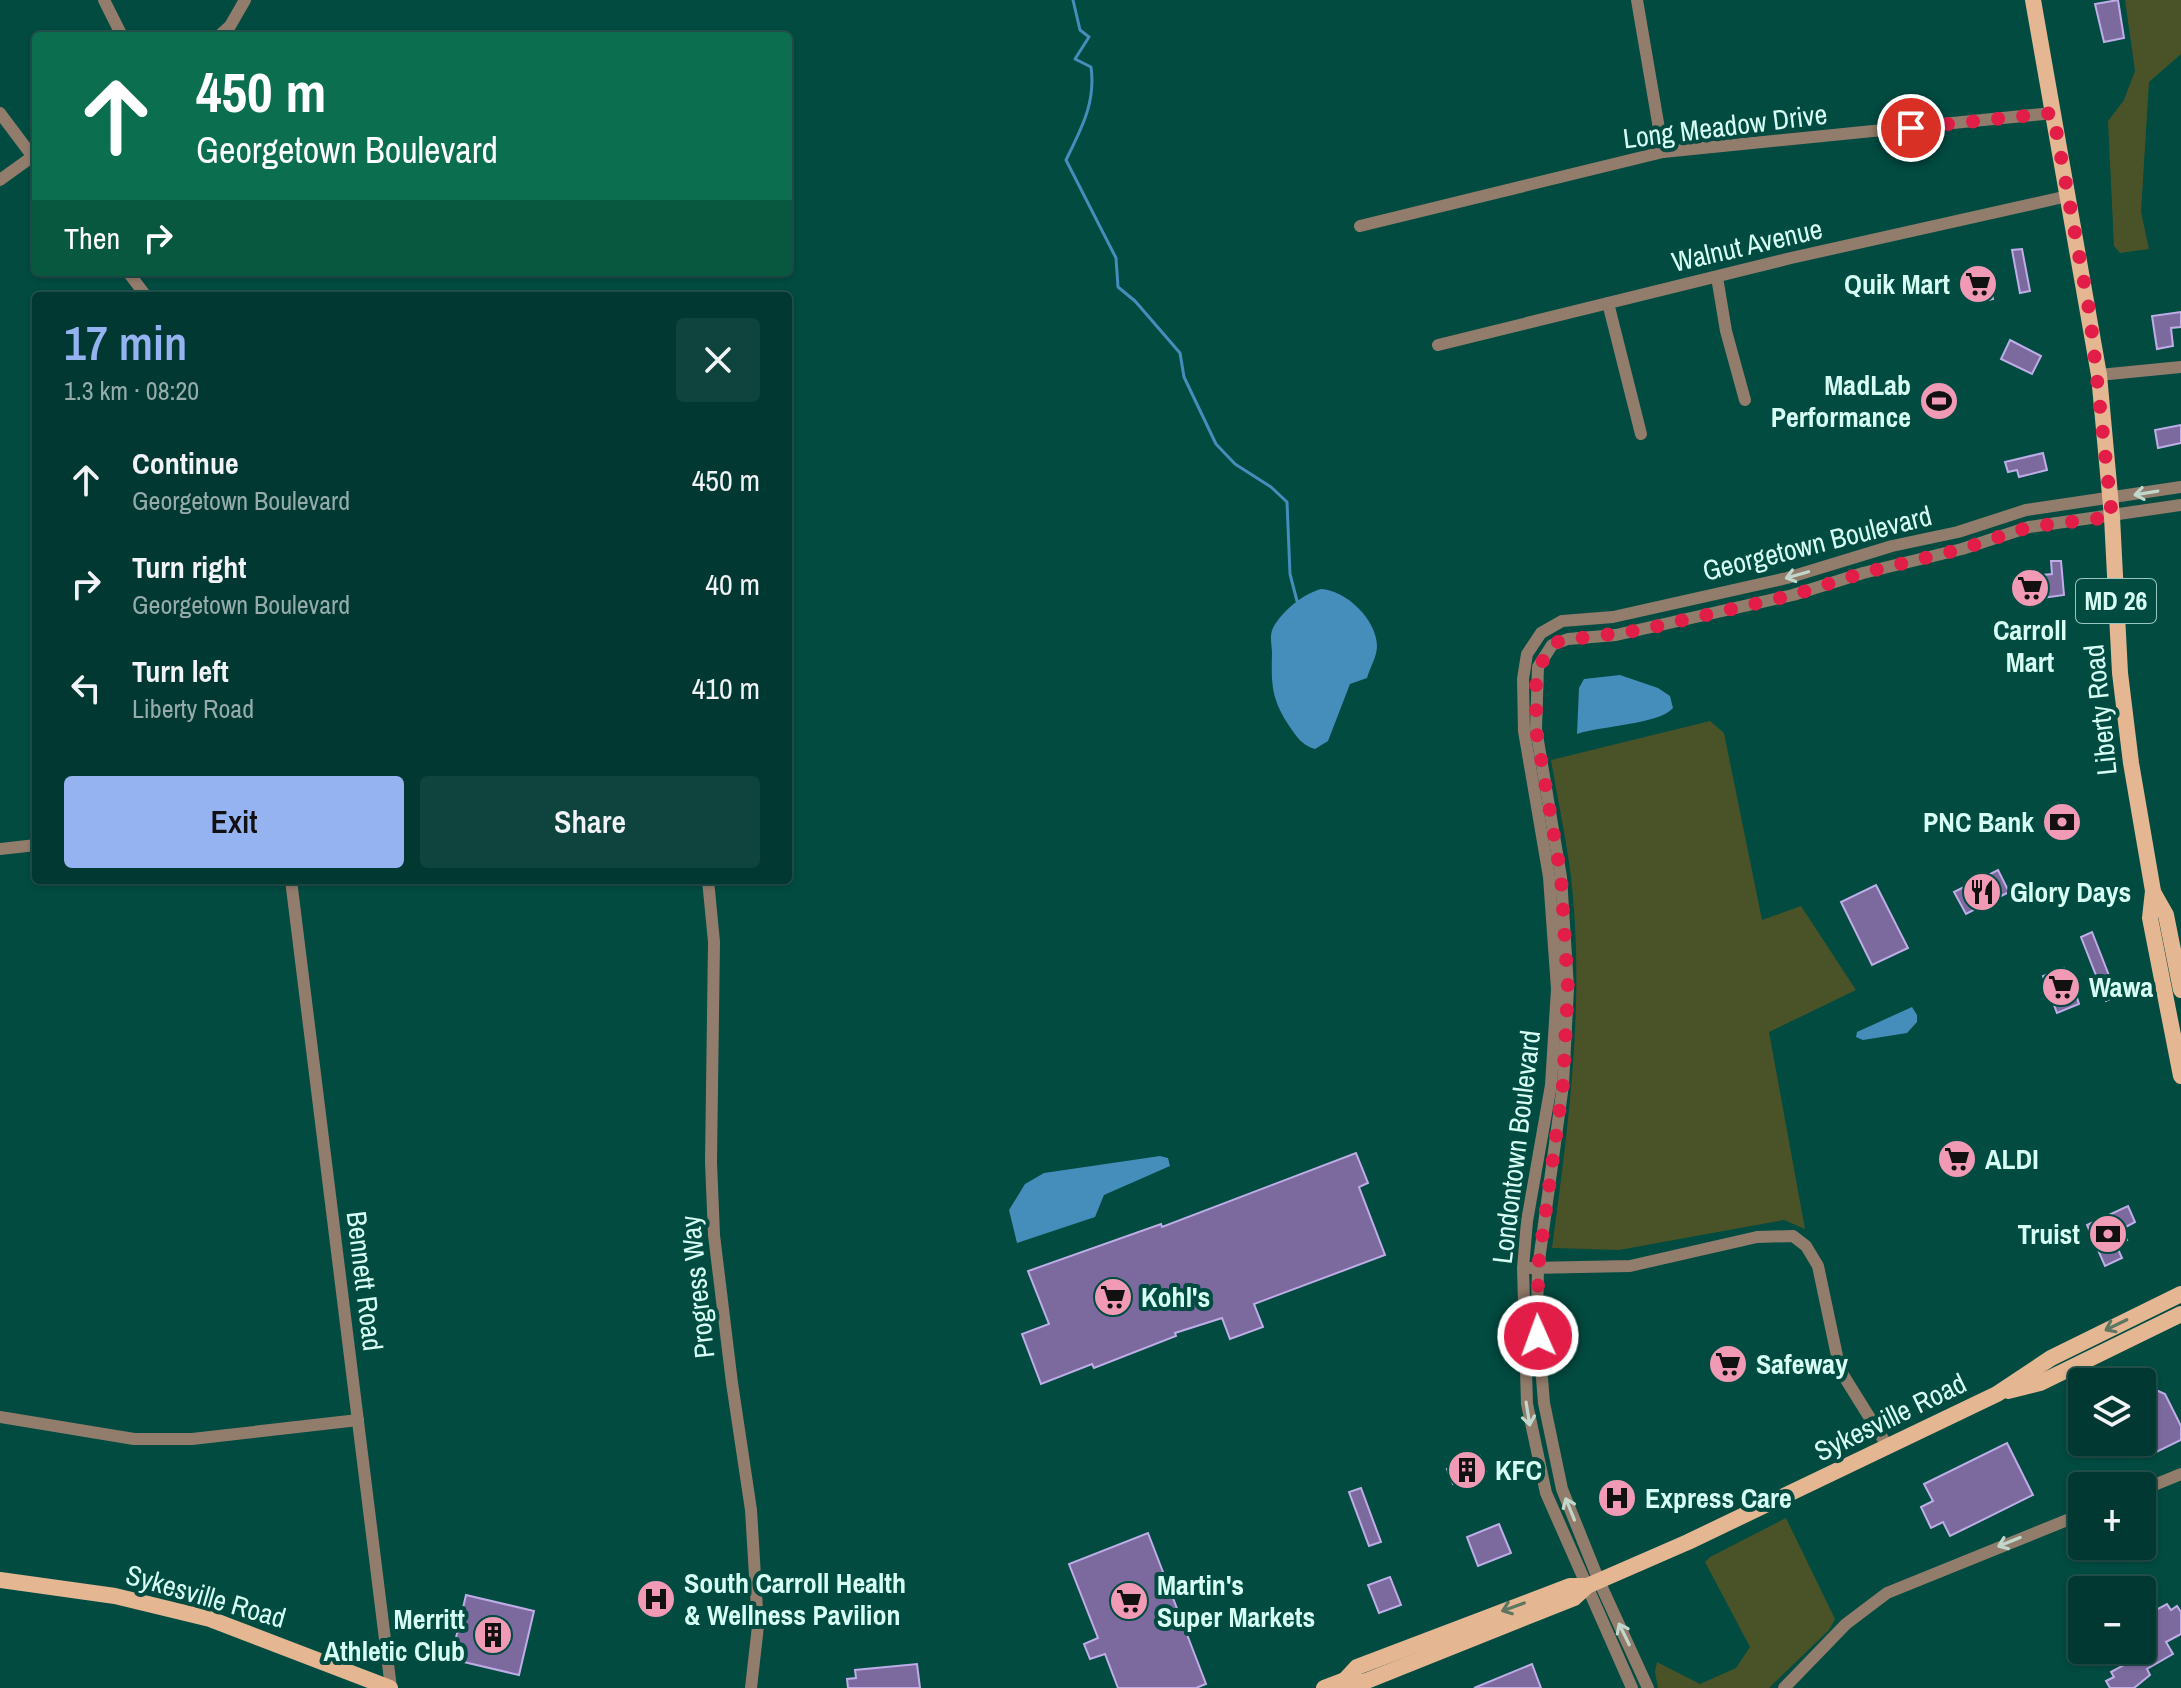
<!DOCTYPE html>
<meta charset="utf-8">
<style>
body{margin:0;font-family:"Archivo Narrow",sans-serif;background:#0f433d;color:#f1f3f6;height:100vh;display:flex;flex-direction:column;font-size:30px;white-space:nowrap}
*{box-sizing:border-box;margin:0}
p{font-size:26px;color:#96acab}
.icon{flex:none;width:44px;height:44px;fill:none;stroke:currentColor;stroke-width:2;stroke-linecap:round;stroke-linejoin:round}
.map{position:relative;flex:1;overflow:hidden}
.side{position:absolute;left:32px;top:292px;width:760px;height:592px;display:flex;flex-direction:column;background:#013831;border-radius:8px;box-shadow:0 2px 6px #0004,0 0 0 2px #23524d}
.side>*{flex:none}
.banner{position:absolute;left:32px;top:32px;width:760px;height:244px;border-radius:8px;box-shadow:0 2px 6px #0004,0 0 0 2px #23524d;background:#0b6e4f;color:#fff;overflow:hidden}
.controls{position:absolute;left:2068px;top:1368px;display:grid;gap:16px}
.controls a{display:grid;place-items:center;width:88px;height:88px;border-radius:8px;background:#013831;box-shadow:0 2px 6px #0004,0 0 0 2px #23524d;font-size:40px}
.pin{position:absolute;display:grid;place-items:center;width:68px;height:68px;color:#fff;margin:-34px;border:4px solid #fff;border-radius:50%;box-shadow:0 2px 8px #0007}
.me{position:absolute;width:88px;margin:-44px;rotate:358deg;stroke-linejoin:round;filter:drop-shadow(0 0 6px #0008)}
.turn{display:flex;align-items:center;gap:28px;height:168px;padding:0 32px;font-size:36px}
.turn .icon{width:104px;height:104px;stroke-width:2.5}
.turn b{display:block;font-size:56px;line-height:68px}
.then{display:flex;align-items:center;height:76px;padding:0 32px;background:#0003;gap:16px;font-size:30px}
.round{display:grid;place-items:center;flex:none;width:84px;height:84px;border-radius:8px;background:#0f433d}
.headline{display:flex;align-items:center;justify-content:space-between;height:136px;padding:0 32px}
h1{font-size:48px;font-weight:600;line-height:60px;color:#95b2f1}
.button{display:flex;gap:16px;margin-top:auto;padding:16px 32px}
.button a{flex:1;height:92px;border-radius:8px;background:#95b2f1;color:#111;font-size:32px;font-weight:600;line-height:92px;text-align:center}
.button a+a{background:#0f433d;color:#f1f3f6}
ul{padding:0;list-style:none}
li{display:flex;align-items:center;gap:24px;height:104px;padding:0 32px}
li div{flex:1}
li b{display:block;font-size:30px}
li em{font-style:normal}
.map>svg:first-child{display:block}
.green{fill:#4a5328}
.water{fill:#458dbb}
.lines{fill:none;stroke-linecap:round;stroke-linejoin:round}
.stream{stroke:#458dbb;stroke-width:3}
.building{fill:#7c6a9f;stroke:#bfade7;stroke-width:2}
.minor{stroke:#927c6b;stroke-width:12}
.major{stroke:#e4b692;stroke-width:16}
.oneway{stroke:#c2d7cc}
.oneway2{stroke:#5c7661}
.route{stroke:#e11d48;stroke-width:14;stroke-dasharray:0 25.2}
.labels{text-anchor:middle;stroke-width:8;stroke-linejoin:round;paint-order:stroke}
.shield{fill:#014b41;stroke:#97c8bf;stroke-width:2}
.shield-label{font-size:26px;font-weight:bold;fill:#d7fef5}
.street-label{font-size:28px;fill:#d7fef5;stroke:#014b41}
.poi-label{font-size:28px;font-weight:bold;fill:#d7fef5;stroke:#014b41;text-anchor:start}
</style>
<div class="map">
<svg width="2181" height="1688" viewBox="0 0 2181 1688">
<rect width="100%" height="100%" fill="#014b41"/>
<g class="green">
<polygon points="2125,0 2181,0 2181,54 2149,82 2141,212 2149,249 2120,253 2114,246 2108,121 2124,100 2135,71"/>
<path d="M1710,721l14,12 38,187 39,-14 55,84 -87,42 36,197 -21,-9 -165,30 -67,-2c17,-126 34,-252 18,-379 -5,-36 -13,-73 -19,-109z"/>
<polygon points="1786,1518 1835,1619 1829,1630 1769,1688 1658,1688 1655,1672 1657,1662 1700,1684 1736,1668 1750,1647 1705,1562 1710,1557"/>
</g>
<g class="water">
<path d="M1321,589c25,1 56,31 56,57 0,11 -7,21 -10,32l-17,6 -22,57 -13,8c-11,-3 -17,-10 -23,-19 -20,-29 -21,-42 -20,-77 0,-8 -3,-17 1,-25 9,-17 30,-34 48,-39z"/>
<path d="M1620,675l38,13 12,8 3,12c-13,16 -73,18 -96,26l2,-46 5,-9z"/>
<polygon points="1912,1007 1917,1015 1917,1022 1907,1033 1863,1040 1856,1037 1857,1032"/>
<polygon points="1160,1156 1168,1158 1170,1166 1104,1195 1095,1217 1017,1243 1009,1210 1025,1184 1044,1173"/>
</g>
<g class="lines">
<path class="stream" d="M1073,0l7,30 9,7 -14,22 16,8c5,36 -10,62 -25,93l50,98 2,29 17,14 45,52 4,24 32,67 19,20 36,23 16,15 3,72 7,27"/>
</g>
<g class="building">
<polygon points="2118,0 2124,38 2104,42 2095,4"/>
<polygon points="2022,249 2030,291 2020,293 2012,250"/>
<polygon points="1973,271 1974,276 1988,273 1993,299 1978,302 1976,292 1967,294 1963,273"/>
<polygon points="2181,312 2181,327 2171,328 2173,346 2157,349 2152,316"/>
<polygon points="2010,340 2041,356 2032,374 2001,359"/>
<polygon points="2181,425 2181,443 2158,448 2155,430"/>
<polygon points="2043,453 2047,470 2019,477 2017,470 2008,472 2005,462"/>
<polygon points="2051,561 2061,561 2064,595 2022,601 2020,577 2052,574"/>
<polygon points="2067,808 2076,827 2057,836 2048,817"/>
<polygon points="1998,870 2009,892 1966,914 1954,892"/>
<polygon points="1876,885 1908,948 1872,965 1841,902"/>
<polygon points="2092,932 2117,996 2106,1001 2081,937"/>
<polygon points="2064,968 2070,981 2072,981 2079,1004 2057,1013 2043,976"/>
<polygon points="1356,1153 1368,1183 1359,1187 1385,1255 1254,1304 1263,1327 1230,1339 1222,1318 1175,1333 1176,1336 1094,1368 1092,1364 1041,1384 1022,1334 1049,1324 1028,1271 1161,1224 1162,1227"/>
<polygon points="2128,1206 2135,1222 2122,1229 2127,1240 2116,1245 2122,1258 2105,1266 2087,1225"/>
<polygon points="2156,1390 2165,1394 2181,1426 2181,1440 2146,1457 2140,1455 2134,1442 2142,1442 2142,1397"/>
<polygon points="2007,1443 2033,1495 1950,1536 1943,1522 1931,1528 1921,1507 1933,1501 1924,1484"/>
<polygon points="1480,1456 1486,1471 1453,1484 1447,1469"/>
<polygon points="1361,1488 1381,1542 1369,1546 1349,1492"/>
<polygon points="1499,1524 1511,1553 1478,1566 1467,1537"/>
<polygon points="1148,1533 1206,1684 1196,1688 1118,1688 1105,1654 1090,1659 1084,1644 1098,1638 1069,1564"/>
<polygon points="1390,1577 1401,1605 1379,1613 1368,1585"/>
<polygon points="466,1595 534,1611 519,1675 451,1659"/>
<polygon points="2167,1604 2171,1610 2177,1606 2181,1612 2181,1634 2166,1642 2173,1654 2147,1669 2150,1675 2134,1688 2110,1688 2106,1681 2114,1677 2111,1672 2135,1659 2130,1650 2142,1650 2142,1626 2156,1618 2152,1612"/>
<polygon points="917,1664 920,1688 848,1688 847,1679 856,1678 855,1670"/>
<polygon points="1532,1664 1541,1688 1474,1688"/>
</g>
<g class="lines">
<g class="minor">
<polyline points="104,0 122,36"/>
<polyline points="1637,0 1663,152"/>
<polyline points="219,36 230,26 245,0"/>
<polyline points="0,113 36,161"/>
<polyline points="0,180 36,154"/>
<polyline points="1360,226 1663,152 2053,113"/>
<polyline points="128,272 146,296"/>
<polyline points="1717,277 1726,331 1745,400"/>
<polyline points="1608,303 1641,434"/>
<polyline points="1438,345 1791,258 2068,196"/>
<polyline points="2099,375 2181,367"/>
<polyline points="0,849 36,845"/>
<polyline points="291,880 391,1688"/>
<polyline points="708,880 714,942 711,1162 714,1235 732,1383 751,1510 758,1626 751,1688"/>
<polyline points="1530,1268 1630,1266 1757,1237 1793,1236 1806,1246 1818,1266 1840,1370 1888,1447"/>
<polyline points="0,1417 134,1439 192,1439 358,1420"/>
<polyline points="2142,1490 2181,1474"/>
<polyline points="1632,1688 1546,1493 1527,1404 1523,1268 1527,1221 1551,1085 1557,989 1549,877 1524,731 1523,679 1527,654 1541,633 1562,621 1613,617 1787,578 1892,546 1958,532 2026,510 2181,487"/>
<polyline points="1648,1688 1599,1581 1562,1489 1544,1403 1537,1316 1538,1268 1563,1085 1568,988 1561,877 1536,729 1538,667 1552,645 1568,639 1616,635 1793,595 1863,573 1962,549 2029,527 2181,505"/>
<polyline points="1784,1688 1846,1624 1887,1593 2082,1514"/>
</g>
<g class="major">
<polyline points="2033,0 2099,375 2112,517 2120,673 2131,763 2153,891 2150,918 2181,1076"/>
<polyline points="2153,892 2166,915 2181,990"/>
<polyline points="2008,1391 2040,1383 2181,1314"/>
<polyline points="0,1580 115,1596 210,1619 390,1688"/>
<polyline points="1345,1680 1364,1682 1574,1598 1587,1586 1688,1542 1997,1394 2051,1358 2181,1294"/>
<polyline points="1324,1688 1345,1680 1357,1667 1570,1586 1587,1586"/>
</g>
</g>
<defs><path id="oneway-shaft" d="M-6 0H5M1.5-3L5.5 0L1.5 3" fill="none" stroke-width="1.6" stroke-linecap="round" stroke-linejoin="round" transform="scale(2)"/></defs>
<g class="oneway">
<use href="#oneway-shaft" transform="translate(2146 493) rotate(171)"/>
<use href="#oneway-shaft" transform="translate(1797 575) rotate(164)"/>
<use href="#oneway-shaft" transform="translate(1528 1414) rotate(81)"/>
<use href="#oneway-shaft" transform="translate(1570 1509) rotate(-112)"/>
<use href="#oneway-shaft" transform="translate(2009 1542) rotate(158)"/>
<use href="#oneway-shaft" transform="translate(1624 1634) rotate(-116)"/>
</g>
<g class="oneway2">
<use href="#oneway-shaft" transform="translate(2116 1325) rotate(154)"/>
<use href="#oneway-shaft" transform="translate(1513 1607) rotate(160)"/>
</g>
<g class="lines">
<polyline class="route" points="1538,1336 1538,1268 1563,1085 1568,988 1561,877 1536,729 1536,679 1546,652 1559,641 1641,630 1793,595 1863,573 1962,549 2029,527 2112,517 2090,315 2053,113 1911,128"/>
</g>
<defs>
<g id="supermarket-disc" transform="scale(2)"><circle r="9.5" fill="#f09ab5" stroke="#014b41"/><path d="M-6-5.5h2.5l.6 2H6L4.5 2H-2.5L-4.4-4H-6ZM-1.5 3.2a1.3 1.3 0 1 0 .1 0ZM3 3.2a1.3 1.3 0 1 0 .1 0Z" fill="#111"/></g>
<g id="stadium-disc" transform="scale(2)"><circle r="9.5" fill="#f09ab5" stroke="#014b41"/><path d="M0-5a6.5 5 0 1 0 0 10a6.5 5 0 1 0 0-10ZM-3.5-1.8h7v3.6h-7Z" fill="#111"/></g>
<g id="bank-disc" transform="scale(2)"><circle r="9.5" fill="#f09ab5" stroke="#014b41"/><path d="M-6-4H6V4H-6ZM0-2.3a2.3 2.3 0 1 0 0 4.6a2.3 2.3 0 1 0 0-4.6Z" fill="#111"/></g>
<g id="restaurant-disc" transform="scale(2)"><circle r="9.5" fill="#f09ab5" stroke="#014b41"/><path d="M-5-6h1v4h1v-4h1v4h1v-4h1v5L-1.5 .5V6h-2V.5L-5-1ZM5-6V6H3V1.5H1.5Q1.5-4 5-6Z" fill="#111"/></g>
<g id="building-disc" transform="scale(2)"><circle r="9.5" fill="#f09ab5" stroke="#014b41"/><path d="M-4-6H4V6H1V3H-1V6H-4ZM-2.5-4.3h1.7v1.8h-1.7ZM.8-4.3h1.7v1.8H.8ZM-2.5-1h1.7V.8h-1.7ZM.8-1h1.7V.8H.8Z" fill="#111"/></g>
<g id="hospital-disc" transform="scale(2)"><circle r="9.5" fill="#f09ab5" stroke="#014b41"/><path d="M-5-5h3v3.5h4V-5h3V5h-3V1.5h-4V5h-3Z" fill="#111"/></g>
</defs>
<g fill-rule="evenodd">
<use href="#supermarket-disc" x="1978" y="284"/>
<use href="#stadium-disc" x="1939" y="401"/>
<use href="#supermarket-disc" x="2030" y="588"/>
<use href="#bank-disc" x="2062" y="822"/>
<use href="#restaurant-disc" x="1982" y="892"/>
<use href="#supermarket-disc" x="2061" y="987"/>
<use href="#supermarket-disc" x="1957" y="1159"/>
<use href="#bank-disc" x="2108" y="1234"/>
<use href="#supermarket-disc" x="1113" y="1297"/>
<use href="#supermarket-disc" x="1728" y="1364"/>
<use href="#building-disc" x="1467" y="1470"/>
<use href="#hospital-disc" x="1617" y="1498"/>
<use href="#hospital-disc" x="656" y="1599"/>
<use href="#supermarket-disc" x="1129" y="1601"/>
<use href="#building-disc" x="493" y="1635"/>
</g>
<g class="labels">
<rect class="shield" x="2076" y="579" width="80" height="44" rx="6"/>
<g class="shield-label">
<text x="2116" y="610">MD 26</text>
</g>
<g class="street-label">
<text transform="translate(1725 126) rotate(-7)" y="10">Long Meadow Drive</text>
<text transform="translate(1747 245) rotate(-13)" y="10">Walnut Avenue</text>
<text transform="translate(1817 543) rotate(-14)" y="10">Georgetown Boulevard</text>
<text transform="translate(2100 710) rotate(-96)" y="10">Liberty Road</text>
<text transform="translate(1516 1147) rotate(-83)" y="10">Londontown Boulevard</text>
<text transform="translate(365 1281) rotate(83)" y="10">Bennett Road</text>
<text transform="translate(697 1287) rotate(-96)" y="10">Progress Way</text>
<text transform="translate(1890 1417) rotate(-26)" y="10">Sykesville Road</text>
<text transform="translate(206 1596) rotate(16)" y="10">Sykesville Road</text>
</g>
<g class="poi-label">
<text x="1950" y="294" text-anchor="end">Quik Mart</text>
<text x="1911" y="395" text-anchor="end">MadLab<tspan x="1911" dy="32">Performance</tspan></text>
<text x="2030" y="640" text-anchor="middle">Carroll<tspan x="2030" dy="32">Mart</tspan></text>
<text x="2034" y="832" text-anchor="end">PNC Bank</text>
<text x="2010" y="902">Glory Days</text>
<text x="2089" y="997">Wawa</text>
<text x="1985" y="1169">ALDI</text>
<text x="2080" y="1244" text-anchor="end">Truist</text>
<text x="1141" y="1307">Kohl's</text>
<text x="1756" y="1374">Safeway</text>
<text x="1495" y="1480">KFC</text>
<text x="1645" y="1508">Express Care</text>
<text x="684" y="1593">South Carroll Health<tspan x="684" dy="32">&amp; Wellness Pavilion</tspan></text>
<text x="1157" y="1595">Martin's<tspan x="1157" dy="32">Super Markets</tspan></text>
<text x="465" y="1629" text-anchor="end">Merritt<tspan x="465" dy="32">Athletic Club</tspan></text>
</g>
</g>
</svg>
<div class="controls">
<a><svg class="icon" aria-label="layers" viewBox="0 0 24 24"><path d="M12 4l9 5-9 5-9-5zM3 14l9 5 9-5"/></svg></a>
<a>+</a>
<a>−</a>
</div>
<div class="pin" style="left:1911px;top:128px;background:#d93025"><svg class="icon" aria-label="arrive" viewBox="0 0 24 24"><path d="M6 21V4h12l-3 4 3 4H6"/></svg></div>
<svg class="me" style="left:1538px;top:1336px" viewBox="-20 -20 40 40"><circle r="17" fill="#e11d48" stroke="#fff" stroke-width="3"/><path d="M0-11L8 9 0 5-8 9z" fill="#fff"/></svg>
<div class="banner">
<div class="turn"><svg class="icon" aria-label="ahead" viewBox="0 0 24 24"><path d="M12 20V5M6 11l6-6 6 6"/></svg><div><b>450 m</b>Georgetown Boulevard</div></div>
<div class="then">Then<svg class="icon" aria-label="right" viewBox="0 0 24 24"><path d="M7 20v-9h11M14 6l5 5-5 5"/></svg></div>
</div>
<section class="side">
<div class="headline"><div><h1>17 min</h1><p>1.3 km · 08:20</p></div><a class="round"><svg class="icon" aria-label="close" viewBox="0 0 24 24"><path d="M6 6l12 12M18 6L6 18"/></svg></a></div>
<ul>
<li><svg class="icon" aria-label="ahead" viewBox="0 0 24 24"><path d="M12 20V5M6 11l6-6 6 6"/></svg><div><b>Continue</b><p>Georgetown Boulevard</p></div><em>450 m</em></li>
<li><svg class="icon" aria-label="right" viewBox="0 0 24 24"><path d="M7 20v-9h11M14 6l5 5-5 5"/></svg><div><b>Turn right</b><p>Georgetown Boulevard</p></div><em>40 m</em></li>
<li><svg class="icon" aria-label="left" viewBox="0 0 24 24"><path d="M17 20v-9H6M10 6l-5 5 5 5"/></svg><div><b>Turn left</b><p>Liberty Road</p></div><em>410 m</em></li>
</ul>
<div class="button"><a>Exit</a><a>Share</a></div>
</section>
</div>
